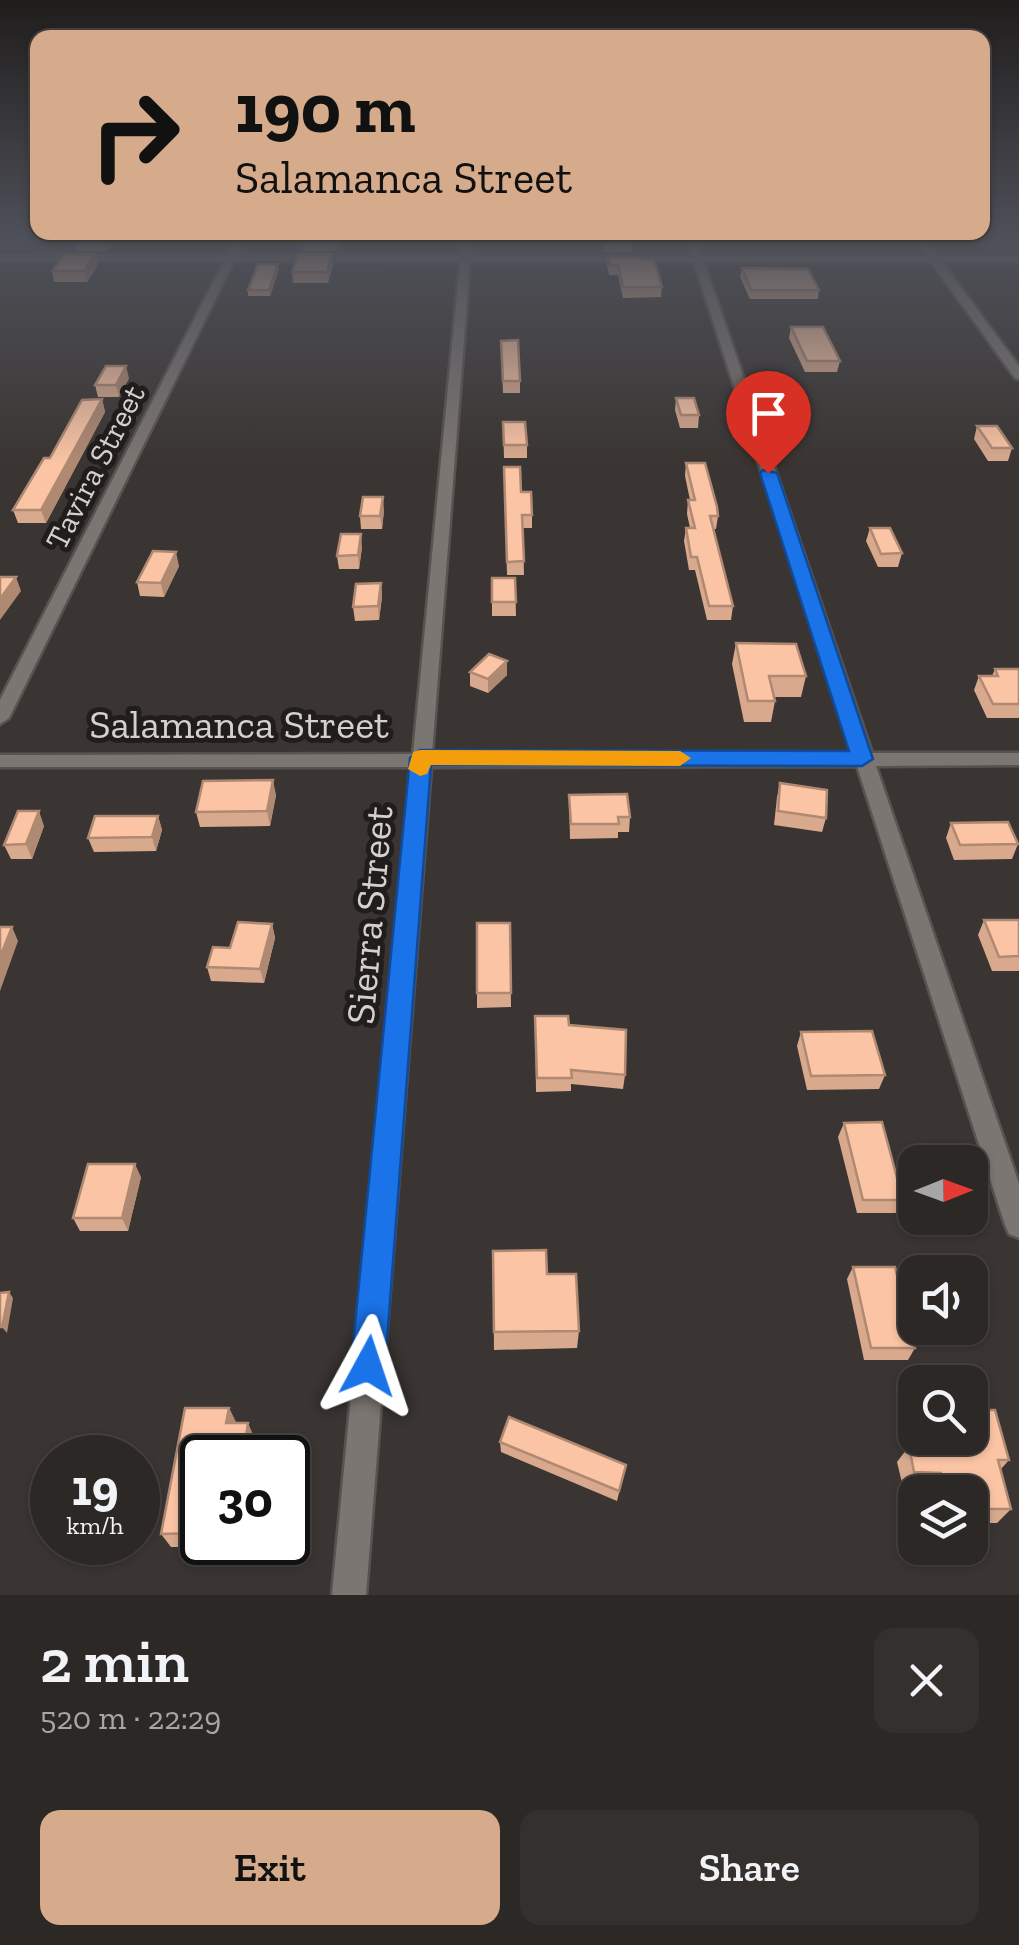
<!DOCTYPE html>
<meta charset="utf-8">
<style>
body{margin:0;font-family:"Zilla Slab",serif;background:#34302e;color:#f1f3f6;height:100vh;display:flex;flex-direction:column;font-size:38px;white-space:nowrap}
*{box-sizing:border-box;margin:0}
p{font-size:32px;color:#a6a6a7}
.icon{flex:none;width:55px;height:55px;fill:none;stroke:currentColor;stroke-width:2;stroke-linecap:round;stroke-linejoin:round}
.map{position:relative;height:1595px;overflow:hidden}
.sheet{display:flex;flex-direction:column;background:#2c2826;flex:1}
.sheet>*{flex:none}
.guide{position:absolute;left:30px;top:30px;width:960px;height:210px;border-radius:20px;box-shadow:0 2px 8px #0004,0 0 0 2px #484443;background:#d6ab8b;color:#111;overflow:hidden}
.needle{width:65px;rotate:89deg}
.tools{position:absolute;left:898px;top:1145px;display:grid;gap:20px}
.tools a{display:grid;place-items:center;width:90px;height:90px;border-radius:20px;background:#2c2826;box-shadow:0 2px 8px #0004,0 0 0 2px #484443;font-size:50px}
.speed{position:absolute;left:30px;top:1435px;display:flex;gap:20px;font-size:50px;font-weight:700;text-align:center}
.speed>*{display:grid;place-content:center;width:130px;height:130px;border-radius:50%;background:#2c2826;box-shadow:0 2px 8px #0004,0 0 0 2px #484443;line-height:1}
.speed small{font-size:25px;font-weight:400}
.speed .limit{border:5px solid #111;border-radius:15px;background:#fff;color:#111}
.pin{position:absolute;display:grid;place-items:center;width:85px;height:85px;color:#fff;margin:-102px -42px;border-radius:50% 50% 50% 0;rotate:-45deg;box-shadow:0 0 10px #0007}
.pin .icon{rotate:45deg}
.me{position:absolute;width:110px;margin:-55px;rotate:5deg;stroke-linejoin:round;filter:drop-shadow(0 0 8px #0008)}
.turn{display:flex;align-items:center;gap:35px;height:210px;padding:0 40px;font-size:45px}
.turn .icon{width:130px;height:130px;stroke-width:2.5}
.turn b{display:block;font-size:70px;line-height:85px}
.round{display:grid;place-items:center;flex:none;width:105px;height:105px;border-radius:20px;background:#34302e}
.head{display:flex;align-items:center;justify-content:space-between;height:170px;padding:0 40px}
h1{font-size:60px;font-weight:600;line-height:75px}
.button{display:flex;gap:20px;margin-top:auto;padding:20px 40px}
.button a{flex:1;height:115px;border-radius:20px;background:#d6ab8b;color:#111;font-size:40px;font-weight:600;line-height:115px;text-align:center}
.button a+a{background:#34302e;color:#f1f3f6}
.map>svg:first-child{display:block}
.lines{fill:none;stroke-linecap:round;stroke-linejoin:round}
.street-casing{stroke:#575350;stroke-width:5}
.street{fill:#7c7672;fill-rule:evenodd}
.wall{fill:#d8a98d}
.shaded-wall{fill:#b08973}
.building{fill:#fbc4a4;stroke:#b08973;stroke-width:2.5}
.route{fill:#1a73e8;stroke:#114b97;stroke-width:2.5}
.slow{fill:#f59e0b}
.labels{text-anchor:middle;stroke-width:10;stroke-linejoin:round;paint-order:stroke}
.far-street-label{font-size:32px;fill:#d4d0ce;stroke:#201d1c}
.street-label{font-size:40px;fill:#d4d0ce;stroke:#201d1c}
</style>
<div class="map">
<svg width="1019" height="1595" viewBox="0 0 1019 1595">
<rect width="100%" height="100%" fill="#3a3532"/>
<g class="lines">
<g class="street-casing">
<path id="street" d="M234,241h10l-7,14h224l1,-14h10l-1,14 221,1 -5,-15h10l5,15h225l-11,-15h10l11,15h82v6h-77l77,104v13l-4,-1 -84,-116h-227l168,491h147v12l-143,1 143,418v54l-10,-4 -4,-9 -148,-459 -426,1 -65,828h-34l79,-828h-411v-12l413,-1 47,-492 -226,-1 -225,457 -9,6v-24l224,-439h-224v-6h227zM470,262h224l158,491 -420,1z"/>
</g>
<use href="#street" class="street"/>
</g>
<g class="wall">
<polygon points="74,241 114,241 107,251 76,251"/>
<polygon points="302,241 339,241 337,251 303,251"/>
<polygon points="602,241 632,241 632,252 604,252"/>
<polygon points="608,256 662,287 661,297 623,298 618,275 609,275 607,266"/>
<polygon points="98,265 87,282 54,282 52,271"/>
<polygon points="333,265 328,283 293,283 292,272"/>
<polygon points="742,268 819,290 818,299 750,299 740,277"/>
<polygon points="279,269 270,296 248,296 248,290"/>
<polygon points="791,327 840,361 837,372 805,372 789,338"/>
<polygon points="501,341 520,381 520,393 503,393"/>
<polygon points="129,378 119,397 98,397 95,385"/>
<polygon points="676,398 699,415 698,428 680,428 675,410"/>
<polygon points="102,399 105,412 46,523 18,523 13,510 50,458"/>
<polygon points="503,422 527,445 527,458 504,458"/>
<polygon points="977,426 1012,448 1008,461 988,461 974,439"/>
<polygon points="686,463 718,516 716,529 713,529 733,606 731,620 707,620 695,570 689,570 684,541 686,528 690,528 687,514 688,500 690,500 685,476"/>
<polygon points="504,467 521,492 532,515 532,528 523,528 524,575 507,575"/>
<polygon points="384,510 382,529 361,529 360,516"/>
<polygon points="870,528 902,553 898,567 878,567 866,541"/>
<polygon points="362,547 359,569 339,569 337,556"/>
<polygon points="179,566 164,597 140,596 137,582"/>
<polygon points="492,578 515,578 516,616 492,616"/>
<polygon points="381,583 382,597 379,620 355,621 353,607"/>
<polygon points="736,643 806,676 801,697 774,697 775,701 771,722 744,722 732,664"/>
<polygon points="995,669 1019,669 1019,718 987,718 974,690 979,676 992,676"/>
<polygon points="470,672 507,675 488,693 470,686"/>
<polygon points="780,783 826,818 822,832 774,825 777,797"/>
<polygon points="276,795 270,826 200,827 196,812"/>
<polygon points="569,795 630,817 629,832 618,832 618,838 570,839"/>
<polygon points="158,816 162,830 156,851 94,852 88,838"/>
<polygon points="951,823 1018,844 1012,859 954,860 946,838"/>
<polygon points="44,826 32,859 11,859 4,845"/>
<polygon points="984,920 1019,920 1019,971 992,971 978,935"/>
<polygon points="477,923 510,923 511,1007 477,1008"/>
<polygon points="272,924 275,938 264,983 211,981 207,967 230,948"/>
<polygon points="535,1016 569,1025 625,1075 623,1089 571,1084 571,1091 536,1092"/>
<polygon points="801,1032 885,1075 879,1089 807,1090 797,1046"/>
<polygon points="844,1123 903,1200 897,1213 857,1213 838,1137"/>
<polygon points="141,1177 128,1231 80,1231 73,1218"/>
<polygon points="493,1251 547,1274 579,1331 577,1348 494,1350"/>
<polygon points="853,1267 915,1348 908,1360 864,1360 847,1279"/>
<polygon points="229,1408 236,1423 255,1439 252,1458 202,1458 202,1542 216,1542 215,1547 171,1547 161,1534"/>
<polygon points="915,1438 970,1438 1009,1460 1001,1469 1011,1509 997,1523 970,1523 970,1492 930,1492 928,1488 903,1487 897,1462 909,1446 917,1446"/>
<polygon points="500,1442 626,1465 617,1501 501,1452"/>
</g>
<g class="shaded-wall">
<polygon points="105,241 114,241 107,251"/>
<polygon points="95,254 98,265 87,282 84,271"/>
<polygon points="332,254 333,265 328,283 327,272"/>
<polygon points="278,264 279,269 270,296 269,290"/>
<polygon points="126,366 129,378 119,397 116,385"/>
<polygon points="102,399 105,412 46,523 41,510"/>
<polygon points="383,497 384,510 382,529 380,516"/>
<polygon points="361,534 362,547 359,569 358,555"/>
<polygon points="176,552 179,566 164,597 161,583"/>
<polygon points="16,577 21,591 0,620 0,599"/>
<polygon points="381,583 382,597 379,620 378,606"/>
<polygon points="507,661 507,675 488,693 488,679"/>
<polygon points="273,780 276,795 270,826 267,811"/>
<polygon points="39,811 44,826 32,859 26,844"/>
<polygon points="158,816 162,830 156,851 152,837"/>
<polygon points="272,924 275,938 264,983 260,969"/>
<polygon points="12,927 18,941 0,991 0,957"/>
<polygon points="135,1164 141,1177 128,1231 122,1218"/>
<polygon points="9,1292 13,1298 7,1333 2,1327"/>
<polygon points="229,1408 237,1424 226,1423"/>
<polygon points="248,1423 255,1439 252,1458 245,1458 243,1454"/>
</g>
<g class="building">
<polygon points="64,254 95,254 84,271 52,271"/>
<polygon points="298,254 332,254 327,272 292,272"/>
<polygon points="608,256 654,259 662,287 623,287 618,265 610,265"/>
<polygon points="258,264 278,264 269,290 248,290"/>
<polygon points="742,268 808,269 819,290 751,290"/>
<polygon points="791,327 823,327 840,361 807,361"/>
<polygon points="518,340 520,381 503,381 501,341"/>
<polygon points="106,366 126,366 116,385 95,385"/>
<polygon points="676,398 694,398 699,415 681,415"/>
<polygon points="102,399 41,510 13,510 44,458 50,458 82,400"/>
<polygon points="503,422 525,422 527,445 504,445"/>
<polygon points="977,426 997,426 1012,448 992,448"/>
<polygon points="686,463 705,463 717,507 718,516 710,516 733,606 709,606 697,557 691,557 686,528 695,528 688,500 695,500"/>
<polygon points="504,467 520,467 521,492 531,492 532,515 522,515 524,561 507,562"/>
<polygon points="363,497 383,497 380,516 360,516"/>
<polygon points="870,528 890,528 902,553 881,554"/>
<polygon points="341,534 361,534 358,555 337,556"/>
<polygon points="153,551 176,552 161,583 137,582"/>
<polygon points="0,577 16,577 0,599"/>
<polygon points="492,578 515,578 516,602 492,602"/>
<polygon points="381,583 378,606 353,607 356,584"/>
<polygon points="736,643 796,644 806,676 769,676 775,701 748,701"/>
<polygon points="489,654 507,661 488,679 470,672"/>
<polygon points="995,669 1019,669 1019,704 993,704 979,676 998,676"/>
<polygon points="273,780 267,811 196,812 203,781"/>
<polygon points="780,783 827,790 826,818 778,811"/>
<polygon points="627,794 630,817 618,817 619,824 571,824 569,795"/>
<polygon points="18,811 39,811 26,844 4,845"/>
<polygon points="95,816 158,816 152,837 88,838"/>
<polygon points="1008,822 1018,844 960,845 951,823"/>
<polygon points="984,920 1019,920 1019,956 999,957"/>
<polygon points="238,922 272,924 260,969 207,967 213,947 230,948"/>
<polygon points="477,923 510,923 511,993 477,993"/>
<polygon points="0,927 12,927 0,957"/>
<polygon points="535,1016 568,1016 569,1025 626,1030 625,1075 571,1070 572,1078 537,1078"/>
<polygon points="872,1031 885,1075 811,1076 801,1032"/>
<polygon points="882,1122 903,1200 863,1200 844,1123"/>
<polygon points="88,1164 135,1164 122,1218 73,1218"/>
<polygon points="546,1250 547,1274 576,1274 579,1331 494,1332 493,1251"/>
<polygon points="853,1267 895,1267 915,1348 871,1348"/>
<polygon points="9,1292 2,1327 0,1327 0,1293"/>
<polygon points="185,1408 229,1408 226,1423 248,1423 243,1454 219,1454 219,1458 202,1458 202,1533 161,1534"/>
<polygon points="970,1410 995,1410 1009,1460 998,1460 1011,1509 970,1509 970,1492 945,1492 941,1473 914,1472 909,1446 933,1446 931,1438 970,1438"/>
<polygon points="509,1417 626,1465 619,1491 500,1442"/>
</g>
<linearGradient id="sky" x2="0" y2="1"><stop stop-color="#201d1c"/><stop offset="0.52" stop-color="#4f515a"/><stop offset="1" stop-color="#4f515a" stop-opacity="0"/></linearGradient>
<rect width="1019" height="464" fill="url(#sky)"/>
<polygon class="route" points="763,470 777,473 873,759 862,766 431,765 385,1366 380,1379 368,1384 356,1379 351,1366 410,758 420,750 849,751 760,473"/>
<polygon class="slow" points="420,750 680,751 691,758 680,766 431,765 427,774 420,776 408,769 413,752"/>
<g class="labels">
<g class="far-street-label">
<text transform="translate(95 467) rotate(-63)" y="11">Tavira Street</text>
</g>
<g class="street-label">
<text x="239" y="738">Salamanca Street</text>
<text transform="translate(369 915) rotate(-85)" y="14">Sierra Street</text>
</g>
</g>
</svg>
<div class="tools">
<a><svg class="needle" viewBox="-14 -14 28 28"><path d="M0-13l5 13h-10z" fill="#e53935"/><path d="M0 13l5-13h-10z" fill="#a6a6a7"/></svg></a>
<a><svg class="icon" aria-label="sound" viewBox="0 0 24 24"><path d="M4 9h4l5-4v14l-5-4H4zM17 9q2 3 0 6"/></svg></a>
<a><svg class="icon" aria-label="search" viewBox="0 0 24 24"><circle cx="10" cy="10" r="6"/><path d="M15 15l6 6"/></svg></a>
<a><svg class="icon" aria-label="layers" viewBox="0 0 24 24"><path d="M12 4l9 5-9 5-9-5zM3 14l9 5 9-5"/></svg></a>
</div>
<div class="speed"><div>19<small>km/h</small></div><div class="limit">30</div></div>
<div class="pin" style="left:768px;top:473px;background:#d93025"><svg class="icon" aria-label="arrive" viewBox="0 0 24 24"><path d="M6 21V4h12l-3 4 3 4H6"/></svg></div>
<svg class="me" style="left:368px;top:1366px" viewBox="-20 -20 40 40"><path d="M0-17L14 15 0 8-14 15z" fill="#1a73e8" stroke="#fff" stroke-width="4"/></svg>
<div class="guide">
<div class="turn"><svg class="icon" aria-label="right" viewBox="0 0 24 24"><path d="M7 20v-9h11M14 6l5 5-5 5"/></svg><div><b>190 m</b>Salamanca Street</div></div>
</div>
</div>
<section class="sheet">
<div class="head"><div><h1>2 min</h1><p>520 m · 22:29</p></div><a class="round"><svg class="icon" aria-label="close" viewBox="0 0 24 24"><path d="M6 6l12 12M18 6L6 18"/></svg></a></div>
<div class="button"><a>Exit</a><a>Share</a></div>
</section>
